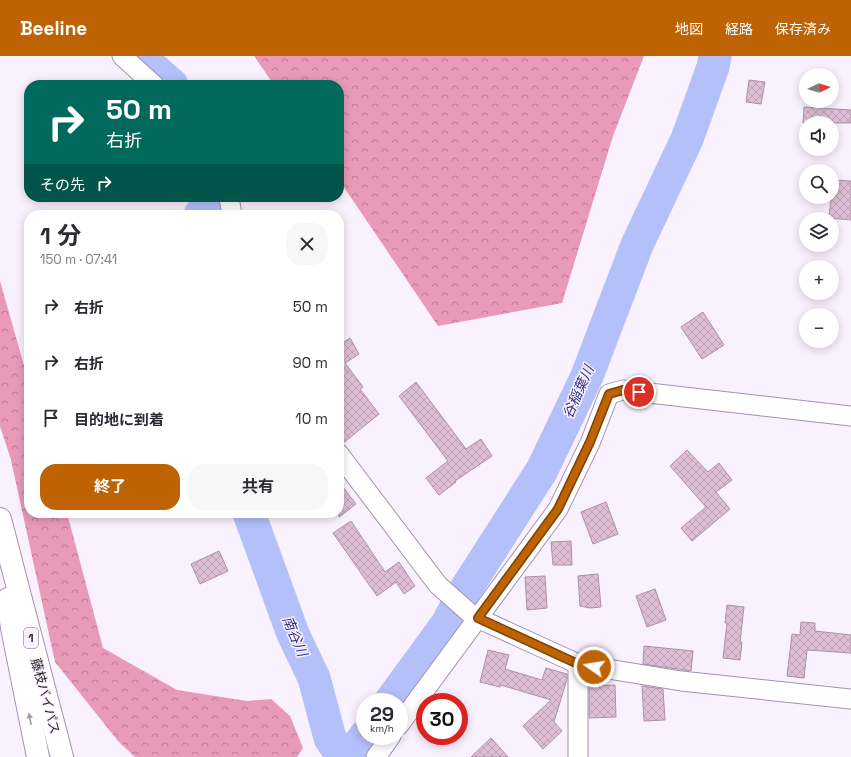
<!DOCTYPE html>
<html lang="ja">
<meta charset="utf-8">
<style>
body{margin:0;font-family:"Space Grotesk","Noto Sans JP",sans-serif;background:#f7f7f7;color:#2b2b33;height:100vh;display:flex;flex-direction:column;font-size:15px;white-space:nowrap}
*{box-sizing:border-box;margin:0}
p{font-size:13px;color:#7c7c81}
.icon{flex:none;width:22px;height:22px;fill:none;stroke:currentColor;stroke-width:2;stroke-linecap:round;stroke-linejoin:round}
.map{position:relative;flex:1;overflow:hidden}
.side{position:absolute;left:24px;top:154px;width:320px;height:308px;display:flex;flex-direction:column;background:#fff;border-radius:16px;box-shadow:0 2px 10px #0003}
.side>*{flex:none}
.banner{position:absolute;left:24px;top:24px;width:320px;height:122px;border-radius:16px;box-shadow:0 2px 10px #0003;background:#00695c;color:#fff;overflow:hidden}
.needle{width:26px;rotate:85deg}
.buttons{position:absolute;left:799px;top:12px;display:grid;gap:8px}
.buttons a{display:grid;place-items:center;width:40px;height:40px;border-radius:50%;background:#fff;box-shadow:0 2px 10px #0003;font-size:20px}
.speed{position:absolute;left:356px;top:637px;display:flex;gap:8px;font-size:20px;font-weight:700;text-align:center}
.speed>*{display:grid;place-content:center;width:52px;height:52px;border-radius:50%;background:#fff;box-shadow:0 2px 10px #0003;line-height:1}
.speed small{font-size:10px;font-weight:400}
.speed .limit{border:6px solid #d22;background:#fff;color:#111}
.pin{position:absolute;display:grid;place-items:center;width:34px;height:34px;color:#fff;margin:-17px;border:2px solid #fff;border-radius:50%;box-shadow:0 1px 4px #0007}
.me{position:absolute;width:44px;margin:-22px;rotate:283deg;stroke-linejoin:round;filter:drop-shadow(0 0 3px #0008)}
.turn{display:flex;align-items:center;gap:14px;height:84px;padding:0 16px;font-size:18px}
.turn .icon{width:52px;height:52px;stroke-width:2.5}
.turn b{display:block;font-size:28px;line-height:34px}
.then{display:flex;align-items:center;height:38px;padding:0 16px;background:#0003;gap:8px;font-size:15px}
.round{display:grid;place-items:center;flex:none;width:42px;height:42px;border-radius:16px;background:#f7f7f7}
.summary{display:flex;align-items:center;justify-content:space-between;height:68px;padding:0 16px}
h1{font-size:24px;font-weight:700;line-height:30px}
.primary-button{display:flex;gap:8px;margin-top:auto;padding:8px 16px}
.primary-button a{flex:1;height:46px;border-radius:16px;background:#bd6304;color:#fff;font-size:16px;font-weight:700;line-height:46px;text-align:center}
.primary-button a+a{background:#f7f7f7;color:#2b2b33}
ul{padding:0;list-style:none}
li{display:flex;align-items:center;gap:12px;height:56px;padding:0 16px}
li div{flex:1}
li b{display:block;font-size:15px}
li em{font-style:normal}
header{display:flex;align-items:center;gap:24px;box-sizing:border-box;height:56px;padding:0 20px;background:#bd6304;color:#fff}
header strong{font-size:19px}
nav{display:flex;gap:22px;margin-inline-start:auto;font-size:14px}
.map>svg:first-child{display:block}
.forest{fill:url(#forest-crowns)}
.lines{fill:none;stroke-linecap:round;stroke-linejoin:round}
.river{stroke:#b3c0f9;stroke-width:33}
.building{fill:url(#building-cross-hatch);stroke:#ae8fa6}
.minor-casing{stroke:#a591af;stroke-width:21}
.highway-casing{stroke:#a591af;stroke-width:24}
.minor{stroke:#fff;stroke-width:19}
.highway{stroke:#fff;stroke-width:22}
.oneway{fill:#9e9aa0}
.route-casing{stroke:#7b4003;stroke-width:10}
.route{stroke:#bd6304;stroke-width:7}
.labels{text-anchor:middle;stroke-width:3;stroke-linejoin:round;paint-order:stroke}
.shield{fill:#faf1fe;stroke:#665e6a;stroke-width:1}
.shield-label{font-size:12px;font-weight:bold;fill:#271f2b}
.street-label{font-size:13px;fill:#271f2b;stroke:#faf1fe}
.water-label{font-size:14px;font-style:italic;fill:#2d3382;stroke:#faf1fe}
</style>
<header>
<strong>Beeline</strong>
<nav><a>地図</a><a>経路</a><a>保存済み</a></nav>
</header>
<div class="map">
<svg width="851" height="701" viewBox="0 0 851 701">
<defs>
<pattern id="forest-crowns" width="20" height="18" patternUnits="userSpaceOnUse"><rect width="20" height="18" fill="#e99ab8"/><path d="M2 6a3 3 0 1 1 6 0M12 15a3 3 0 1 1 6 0" fill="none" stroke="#bd7d96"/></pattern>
<pattern id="building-cross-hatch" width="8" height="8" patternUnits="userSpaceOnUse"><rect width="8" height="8" fill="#debed6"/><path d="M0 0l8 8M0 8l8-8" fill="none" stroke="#bea3b8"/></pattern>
</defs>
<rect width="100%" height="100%" fill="#faf1fe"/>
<g class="forest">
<polygon points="254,0 644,0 613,80 562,247 438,270 339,124 339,29 274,29"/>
<polygon points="0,225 29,327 29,457 67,457 103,592 177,634 247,645 271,643 290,660 303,692 297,701 135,701 118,685 55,606 11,404 0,370"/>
</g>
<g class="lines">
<g class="river">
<polyline points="139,0 172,29"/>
<polyline points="200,159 213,141"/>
<polyline points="249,457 293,578 314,622 330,682 340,697 343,701"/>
<polyline points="390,646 447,568 464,536 542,414 587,320 637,189 687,83 713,11 715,0"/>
<polyline points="350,701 365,680"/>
</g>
</g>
<g class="building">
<polygon points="749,24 765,26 761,48 746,46"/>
<polygon points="804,51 851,54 851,67 803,67"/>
<polygon points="832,124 851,125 851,164 829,162 831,141 832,141"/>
<polygon points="703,256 724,289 702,303 681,271"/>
<polygon points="350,282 359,298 345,307 363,331 360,333 379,358 342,388 339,387 339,289"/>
<polygon points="416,326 466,393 481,383 492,400 455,425 456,426 439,439 426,422 448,405 399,340"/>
<polygon points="687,394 708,416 719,407 732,424 716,436 730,453 692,485 681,472 706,451 670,410"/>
<polygon points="339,426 356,448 339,461"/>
<polygon points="606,446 618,478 593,488 581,456"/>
<polygon points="351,465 385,516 399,506 415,530 404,538 396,526 377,540 333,477"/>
<polygon points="571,485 572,509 553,509 551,486"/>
<polygon points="219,495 228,515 200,528 191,508"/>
<polygon points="598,518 601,551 590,552 580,550 578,520"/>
<polygon points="545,520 547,552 527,554 525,521"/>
<polygon points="655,533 666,564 647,571 636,540"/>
<polygon points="727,549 744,551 740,586 742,586 740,604 723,602 727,567 725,567"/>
<polygon points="801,566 815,567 815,575 851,579 851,597 807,594 804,622 787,620 792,578 800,579"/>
<polygon points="644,590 693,595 691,615 643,608"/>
<polygon points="488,594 509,599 505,613 542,624 546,612 567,618 567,623 554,666 562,675 543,693 523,670 551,644 501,629 500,631 480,626"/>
<polygon points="615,629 616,661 589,662 589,630"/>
<polygon points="642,630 663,633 665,664 644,665"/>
<polygon points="491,682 508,701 471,701"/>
</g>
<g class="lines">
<g class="minor-casing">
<g id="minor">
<polyline points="122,0 154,29"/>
<polyline points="229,141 232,159"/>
<polyline points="339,398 438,529 473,560 578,608 681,625 851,643"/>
<polyline points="399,669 558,453 590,387 609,338 623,334 851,360"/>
<polyline points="376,701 391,680"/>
<polyline points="578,701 578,608"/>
</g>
</g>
<g class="highway-casing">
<g id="highway">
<polyline points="0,463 62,701"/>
<polyline points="8,543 12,572 38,701"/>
</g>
</g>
<use href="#minor" class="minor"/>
<use href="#highway" class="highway"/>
</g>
<defs><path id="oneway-solid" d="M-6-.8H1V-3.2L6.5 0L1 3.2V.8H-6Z"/></defs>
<use class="oneway" href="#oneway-solid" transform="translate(30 663) rotate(-101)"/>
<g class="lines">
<g class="route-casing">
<polyline id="route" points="594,611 578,608 478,562 558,453 590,386 609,338 623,334 639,336"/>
</g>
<use href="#route" class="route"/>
</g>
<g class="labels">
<rect class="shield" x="24" y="572" width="14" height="20" rx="3"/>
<g class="shield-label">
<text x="31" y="586">1</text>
</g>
<g class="street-label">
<text transform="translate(46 640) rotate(75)" y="5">藤枝バイパス</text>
</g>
<g class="water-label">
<text transform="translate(578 336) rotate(-66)" y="5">谷稲葉川</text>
<text transform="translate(295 580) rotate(67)" y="5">南谷川</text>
</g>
</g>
</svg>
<div class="buttons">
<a><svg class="needle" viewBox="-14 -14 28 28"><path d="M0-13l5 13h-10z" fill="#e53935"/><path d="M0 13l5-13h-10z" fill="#7c7c81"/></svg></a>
<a><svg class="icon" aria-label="sound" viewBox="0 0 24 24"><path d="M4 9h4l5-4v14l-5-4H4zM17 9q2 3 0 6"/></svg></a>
<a><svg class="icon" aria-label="search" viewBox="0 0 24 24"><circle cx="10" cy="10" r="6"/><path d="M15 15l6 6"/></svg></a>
<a><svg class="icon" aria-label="layers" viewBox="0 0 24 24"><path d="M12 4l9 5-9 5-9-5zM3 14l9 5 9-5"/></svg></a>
<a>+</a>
<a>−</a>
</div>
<div class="speed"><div>29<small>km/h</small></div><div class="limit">30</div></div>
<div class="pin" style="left:639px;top:336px;background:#d93025"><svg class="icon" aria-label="arrive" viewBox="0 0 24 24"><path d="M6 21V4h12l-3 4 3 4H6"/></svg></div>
<svg class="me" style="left:594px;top:611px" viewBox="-20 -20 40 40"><circle r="17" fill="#bd6304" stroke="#fff" stroke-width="3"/><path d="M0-11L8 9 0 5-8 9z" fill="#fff"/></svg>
<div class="banner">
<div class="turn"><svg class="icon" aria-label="right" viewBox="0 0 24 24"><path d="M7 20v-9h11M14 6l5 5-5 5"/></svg><div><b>50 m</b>右折</div></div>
<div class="then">その先<svg class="icon" aria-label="right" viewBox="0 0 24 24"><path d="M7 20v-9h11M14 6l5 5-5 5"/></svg></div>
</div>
<section class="side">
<div class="summary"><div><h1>1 分</h1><p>150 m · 07:41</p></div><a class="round"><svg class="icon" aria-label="close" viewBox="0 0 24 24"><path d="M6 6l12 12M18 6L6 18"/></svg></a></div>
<ul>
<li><svg class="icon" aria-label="right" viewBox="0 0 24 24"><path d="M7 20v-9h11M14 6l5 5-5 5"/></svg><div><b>右折</b></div><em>50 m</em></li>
<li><svg class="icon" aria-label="right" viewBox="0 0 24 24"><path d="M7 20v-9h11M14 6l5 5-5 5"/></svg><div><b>右折</b></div><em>90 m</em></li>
<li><svg class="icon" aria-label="arrive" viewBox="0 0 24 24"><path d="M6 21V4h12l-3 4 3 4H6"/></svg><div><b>目的地に到着</b></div><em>10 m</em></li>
</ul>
<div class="primary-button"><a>終了</a><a>共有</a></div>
</section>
</div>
